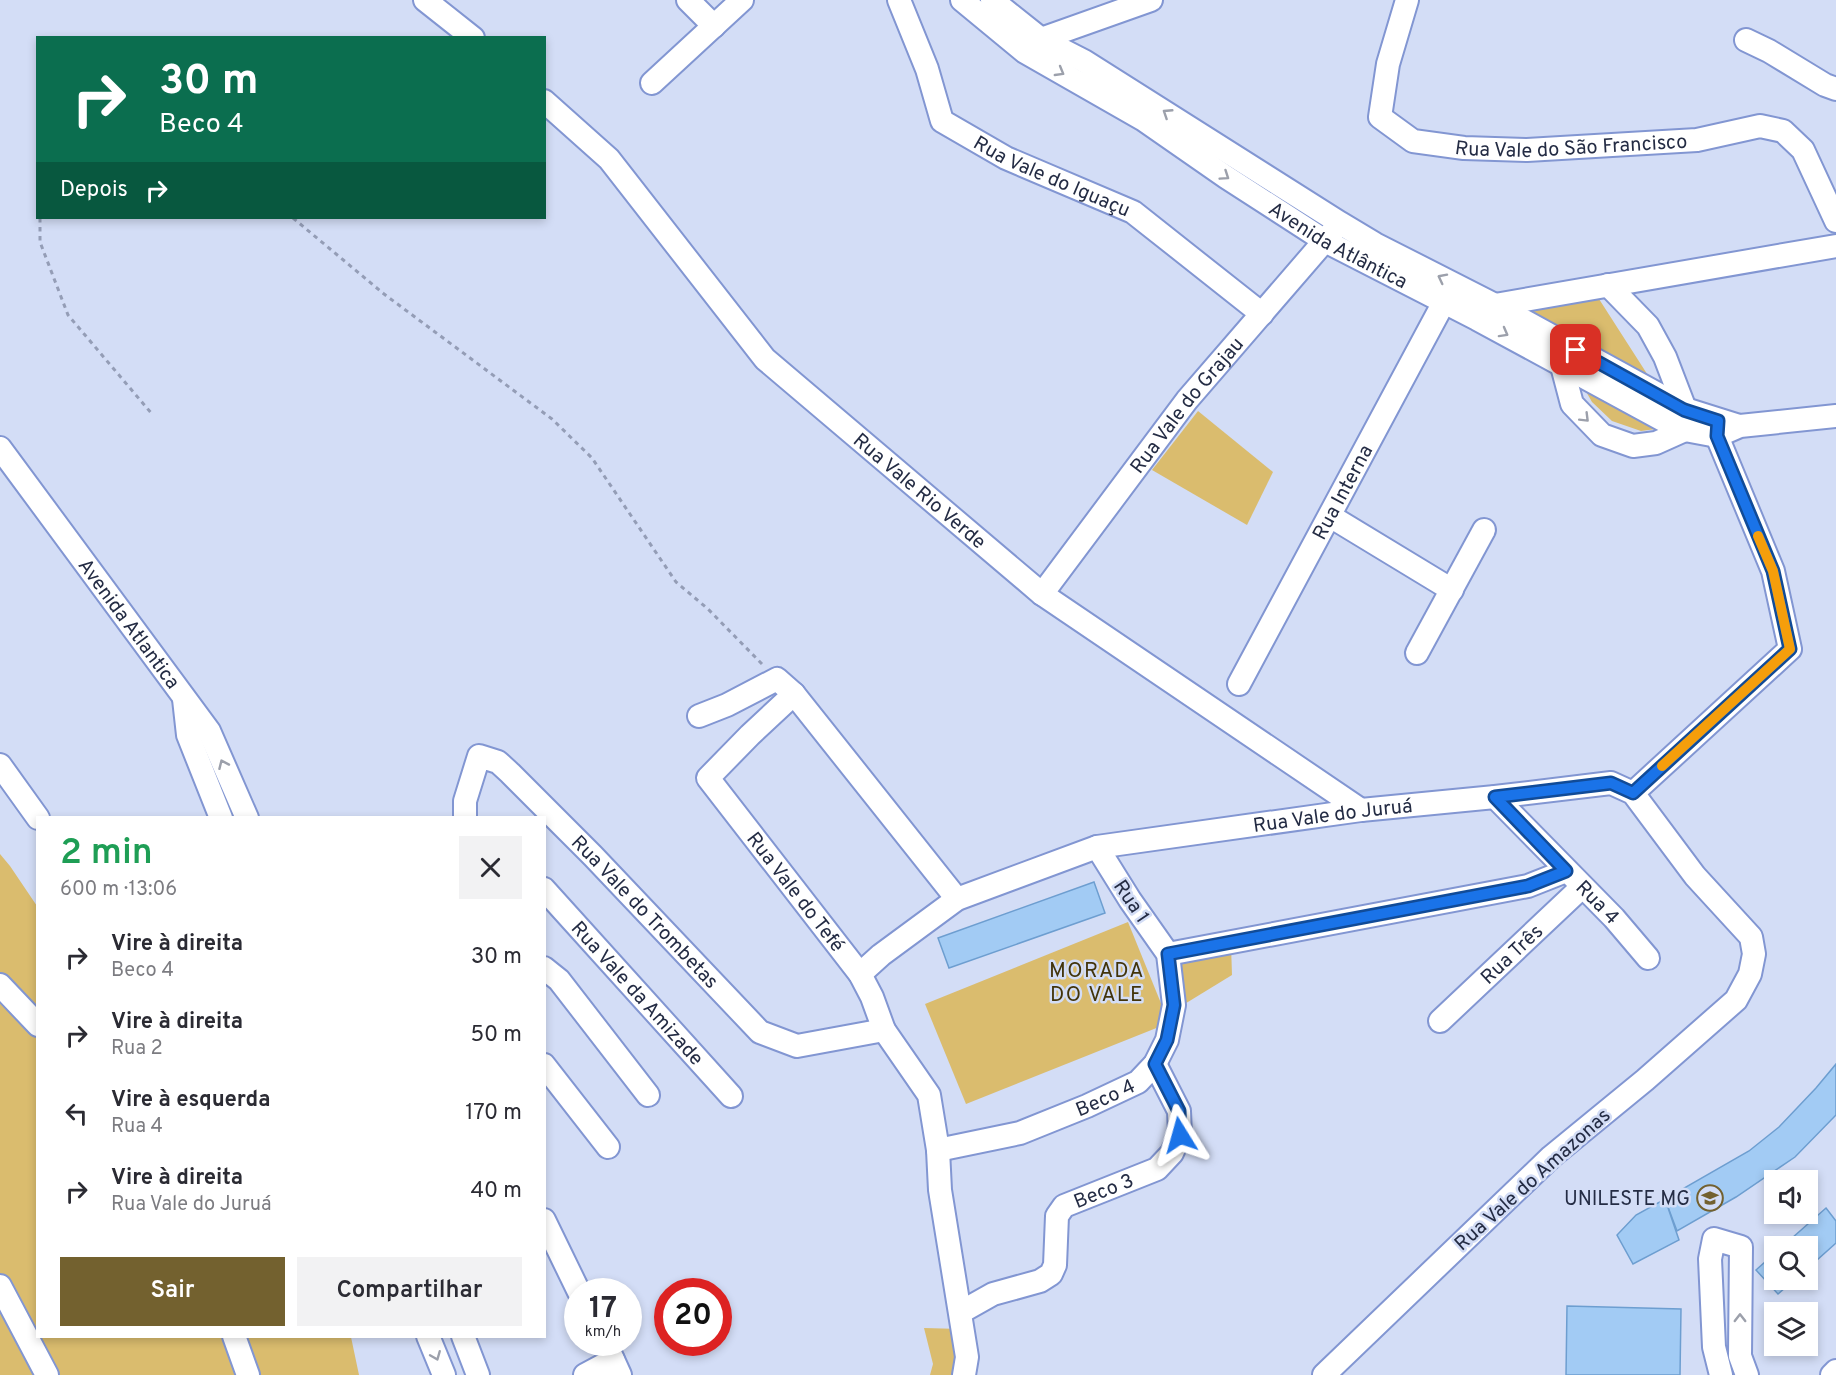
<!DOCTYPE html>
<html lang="pt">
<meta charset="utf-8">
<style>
body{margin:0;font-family:Overpass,sans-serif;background:#f2f2f3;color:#2b2b33;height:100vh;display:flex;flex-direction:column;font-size:22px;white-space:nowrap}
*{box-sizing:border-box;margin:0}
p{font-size:20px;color:#7c7c81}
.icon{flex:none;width:33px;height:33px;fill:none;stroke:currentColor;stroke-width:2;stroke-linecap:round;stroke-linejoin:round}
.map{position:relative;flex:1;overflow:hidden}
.side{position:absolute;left:36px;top:816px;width:510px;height:522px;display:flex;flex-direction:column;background:#fff;border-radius:0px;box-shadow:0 3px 9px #0003}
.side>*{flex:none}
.banner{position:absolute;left:36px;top:36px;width:510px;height:183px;border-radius:0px;box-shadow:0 3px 9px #0003;background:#0b6e4f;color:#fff;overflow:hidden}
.tools{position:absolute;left:1764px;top:1170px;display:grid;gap:12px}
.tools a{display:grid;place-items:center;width:54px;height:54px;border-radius:0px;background:#fff;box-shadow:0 3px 9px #0003;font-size:30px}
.speed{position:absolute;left:564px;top:1278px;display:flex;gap:12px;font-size:30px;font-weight:700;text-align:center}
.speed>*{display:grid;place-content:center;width:78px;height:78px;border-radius:50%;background:#fff;box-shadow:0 3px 9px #0003;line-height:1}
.speed small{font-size:15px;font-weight:400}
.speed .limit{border:9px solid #d22;background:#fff;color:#111}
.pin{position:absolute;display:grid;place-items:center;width:51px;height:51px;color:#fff;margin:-26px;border-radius:12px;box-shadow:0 3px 9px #0006}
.me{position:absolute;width:66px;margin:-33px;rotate:352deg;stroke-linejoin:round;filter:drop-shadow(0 0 4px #0008)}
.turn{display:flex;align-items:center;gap:21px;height:126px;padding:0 24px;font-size:27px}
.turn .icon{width:78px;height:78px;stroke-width:2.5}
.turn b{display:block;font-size:42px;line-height:51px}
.then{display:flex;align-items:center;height:57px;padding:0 24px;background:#0003;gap:12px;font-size:22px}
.round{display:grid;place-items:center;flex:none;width:63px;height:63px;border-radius:0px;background:#f2f2f3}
.head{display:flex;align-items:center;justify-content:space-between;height:102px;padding:0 24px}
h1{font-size:36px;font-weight:600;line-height:45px;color:#1e9e55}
.primary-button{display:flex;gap:12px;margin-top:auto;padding:12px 24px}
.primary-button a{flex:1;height:69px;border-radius:0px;background:#73612f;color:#fff;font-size:24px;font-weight:600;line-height:69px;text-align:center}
.primary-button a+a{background:#f2f2f3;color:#2b2b33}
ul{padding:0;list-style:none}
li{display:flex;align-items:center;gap:18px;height:78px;padding:0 24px}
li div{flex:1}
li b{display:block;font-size:22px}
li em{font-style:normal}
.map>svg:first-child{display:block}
.green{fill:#dabc6e}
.building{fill:#a2cbf4;stroke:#6d9ed0;stroke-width:1.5}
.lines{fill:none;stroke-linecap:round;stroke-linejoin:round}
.minor-casing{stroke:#8296d2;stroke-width:26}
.path{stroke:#949db6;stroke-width:3;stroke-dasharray:4.5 4.5;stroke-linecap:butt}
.minor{stroke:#fff;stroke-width:22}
.oneway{stroke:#9ca0ab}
.route-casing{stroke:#114b97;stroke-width:15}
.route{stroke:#1a73e8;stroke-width:10}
.slow{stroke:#f59e0b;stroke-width:10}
.labels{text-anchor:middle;stroke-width:5;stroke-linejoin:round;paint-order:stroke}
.street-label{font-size:20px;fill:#242c44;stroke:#d3ddf6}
.poi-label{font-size:20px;fill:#242c44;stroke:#d3ddf6;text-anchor:end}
.neighbourhood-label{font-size:21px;letter-spacing:1.5px;fill:#42340a;stroke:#d3ddf6}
</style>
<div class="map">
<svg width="1836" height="1375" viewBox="0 0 1836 1375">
<rect width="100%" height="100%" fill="#d3ddf6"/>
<g class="green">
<polygon points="1599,299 1676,419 1664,428 1641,431 1612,421 1592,402 1580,381 1507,310"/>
<polygon points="1198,411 1273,472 1247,525 1152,470"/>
<polygon points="0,854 10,866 37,906 38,1336 351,1337 359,1375 0,1375"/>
<polygon points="1128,922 1169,1023 966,1104 925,1004"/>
<polygon points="1231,945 1232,975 1183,1005 1178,969 1188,954"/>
<polygon points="924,1328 961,1329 962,1375 930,1375 933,1364"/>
</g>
<g class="building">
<polygon points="1094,882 1105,913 949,968 938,938"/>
<polygon points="1836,1064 1836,1115 1795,1157 1736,1197 1677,1231 1665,1199 1749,1151 1779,1127 1816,1088"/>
<polygon points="1665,1199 1679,1240 1633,1264 1617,1235 1636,1215"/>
<polygon points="1826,1208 1836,1221 1836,1243 1808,1268 1808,1246 1783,1246"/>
<polygon points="1774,1254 1774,1280 1794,1280 1778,1294 1756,1270"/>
<polygon points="1567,1306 1681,1309 1680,1375 1566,1375"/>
</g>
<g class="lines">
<g class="minor-casing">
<g id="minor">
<polyline points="425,0 473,38"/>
<polyline points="688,0 714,26"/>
<path id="s1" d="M899,0l28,69 15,52 64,37 127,54 129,102"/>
<path id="s2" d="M962,0l63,52 119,68 82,57 99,64 152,78 199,108 9,3 32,6 23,-10 96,-10"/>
<polyline points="992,0 1041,39 1084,61 1340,223 1375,244 1495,305 1685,409 1739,426"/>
<path id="s3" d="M1407,0l-19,64 -8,53 33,24 51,7 63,2 170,-10 63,-14 23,5 20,19 33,71"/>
<polyline points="1746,40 1769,51 1825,85 1836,89"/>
<polyline points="1035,44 1041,39 1151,0"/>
<polyline points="652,83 742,0"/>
<path id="s4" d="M544,101l65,58 156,200 277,235 319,216"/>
<polyline points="1490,309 1495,305 1836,246"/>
<polyline points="1562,366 1572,404 1602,435 1633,446 1656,443 1685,430 1685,409 1665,357 1648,326 1608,285"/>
<path id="s5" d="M0,448l209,283 38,87"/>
<polyline points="1330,516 1452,590"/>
<path id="s6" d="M1042,594l145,-194 147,-170"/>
<polyline points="1417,653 1484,530"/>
<path id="s7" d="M1239,684l205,-382"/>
<path id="s8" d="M794,694l-44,41 -42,43 152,196 12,23 12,33 45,65 9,55 2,40 27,167 -3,18"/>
<polyline points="184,699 188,735 221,818"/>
<polyline points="699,716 727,705 777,679 794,694 957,899"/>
<polyline points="0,765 38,818"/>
<polyline points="1633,793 1790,649 1773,571 1717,436 1718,423"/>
<path id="s9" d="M1495,797l119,121 34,40"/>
<path id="s10" d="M465,818v-17l14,-45 19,6 12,11 83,83 167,176 37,14 87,-16"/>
<path id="s11" d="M544,889l187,207"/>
<polyline points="1168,954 1528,886 1566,871"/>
<polyline points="544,968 559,980 648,1095"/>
<path id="s12" d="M860,974l21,-19 76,-56 140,-52 264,-37 134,-13 116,-14 22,10 62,83 56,61 3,17 -4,20 -14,26 -91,80 -94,77 -227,218"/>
<polyline points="0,985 38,1025"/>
<path id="s13" d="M1440,1021l142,-134"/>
<polyline points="544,1065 608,1147"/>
<path id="s14" d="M938,1150l82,-17 67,-27 51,-24 17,-18 12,-24 7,-35 -6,-51 -38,-54 -33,-53"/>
<polyline points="544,1220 579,1292"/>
<polyline points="0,1286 47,1375"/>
<path id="s15" d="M961,1312l32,-18 47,-13 11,-7 4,-9 2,-49 7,-10 93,-37 15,-16 8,-18 -1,-24 -24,-47"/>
<polyline points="234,1336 248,1375"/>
<polyline points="428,1336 444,1375"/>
<polyline points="463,1336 478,1375"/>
<polyline points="605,1342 620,1375"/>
<polyline points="585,1375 613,1360"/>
<polyline points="1721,1375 1714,1347 1710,1259 1714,1239 1741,1247 1740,1356 1747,1375"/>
<polyline points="1832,1375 1836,1371"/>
</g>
</g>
<g class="path">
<polyline points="38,121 38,149"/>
<polyline points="40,218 40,242 68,315 152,414"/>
<polyline points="293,218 384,294 552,419 592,458 676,582 708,609 763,665"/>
</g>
<use href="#minor" class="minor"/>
</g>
<defs><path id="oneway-chevron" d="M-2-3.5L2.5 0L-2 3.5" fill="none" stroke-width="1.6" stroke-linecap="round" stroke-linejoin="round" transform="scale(1.5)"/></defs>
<g class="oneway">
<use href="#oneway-chevron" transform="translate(1060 72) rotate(30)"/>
<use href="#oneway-chevron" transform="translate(1167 113) rotate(-147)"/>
<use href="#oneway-chevron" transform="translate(1225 176) rotate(34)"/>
<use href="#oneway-chevron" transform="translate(1442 278) rotate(-153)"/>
<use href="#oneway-chevron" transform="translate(1504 333) rotate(29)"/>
<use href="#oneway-chevron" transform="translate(1585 418) rotate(45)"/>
<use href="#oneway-chevron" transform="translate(223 764) rotate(-114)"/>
<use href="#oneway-chevron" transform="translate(1740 1318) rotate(-90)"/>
<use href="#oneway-chevron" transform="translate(436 1356) rotate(68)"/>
</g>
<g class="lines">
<g class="route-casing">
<polyline id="route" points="1180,1135 1179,1111 1155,1064 1167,1040 1174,1005 1168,954 1528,886 1566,871 1495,797 1611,783 1633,793 1790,649 1773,571 1717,436 1718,421 1684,410 1576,350"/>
</g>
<use href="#route" class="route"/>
<polyline class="slow" points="1662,766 1790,649 1773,571 1758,536"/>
</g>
<defs>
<g id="university-ring" transform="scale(1.35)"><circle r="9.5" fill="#d3ddf6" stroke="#73612f" stroke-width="1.5"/><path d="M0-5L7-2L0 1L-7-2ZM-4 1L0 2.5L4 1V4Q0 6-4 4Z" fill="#73612f"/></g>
</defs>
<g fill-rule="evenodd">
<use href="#university-ring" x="1710" y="1198"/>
</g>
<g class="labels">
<g class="street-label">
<text dy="7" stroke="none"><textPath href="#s3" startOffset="320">Rua Vale do São Francisco</textPath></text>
<text dy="7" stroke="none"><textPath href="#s1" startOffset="252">Rua Vale do Iguaçu</textPath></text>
<text dy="7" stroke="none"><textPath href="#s2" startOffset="450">Avenida Atlântica</textPath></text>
<text dy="7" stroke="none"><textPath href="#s6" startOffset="238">Rua Vale do Grajau</textPath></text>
<text dy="7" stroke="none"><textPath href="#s4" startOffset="544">Rua Vale Rio Verde</textPath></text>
<text dy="7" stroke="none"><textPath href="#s7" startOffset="218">Rua Interna</textPath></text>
<text dy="7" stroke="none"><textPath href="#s5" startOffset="218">Avenida Atlantica</textPath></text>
<text dy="7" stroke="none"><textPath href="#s12" startOffset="510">Rua Vale do Juruá</textPath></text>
<text dy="7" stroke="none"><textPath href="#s8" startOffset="264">Rua Vale do Tefé</textPath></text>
<text transform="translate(1132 901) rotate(56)" y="7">Rua 1</text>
<text dy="7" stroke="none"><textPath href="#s9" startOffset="147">Rua 4</textPath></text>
<text dy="7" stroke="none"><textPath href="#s10" startOffset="294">Rua Vale do Trombetas</textPath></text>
<text dy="7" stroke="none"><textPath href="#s13" startOffset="98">Rua Três</textPath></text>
<text dy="7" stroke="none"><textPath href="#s11" startOffset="140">Rua Vale da Amizade</textPath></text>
<text dy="7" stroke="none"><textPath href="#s14" startOffset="176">Beco 4</textPath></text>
<text transform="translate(1532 1179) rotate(-42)" y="7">Rua Vale do Amazonas</text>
<text dy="7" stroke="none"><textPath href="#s15" startOffset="212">Beco 3</textPath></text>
</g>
<g class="poi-label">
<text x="1690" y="1205">UNILESTE MG</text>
</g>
<g class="neighbourhood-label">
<text x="1097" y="977">MORADA<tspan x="1097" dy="24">DO VALE</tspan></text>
</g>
</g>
</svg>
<div class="tools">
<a><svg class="icon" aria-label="sound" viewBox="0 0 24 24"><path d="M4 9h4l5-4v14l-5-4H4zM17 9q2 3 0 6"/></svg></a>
<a><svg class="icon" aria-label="search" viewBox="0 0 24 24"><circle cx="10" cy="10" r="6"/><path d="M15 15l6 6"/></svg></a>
<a><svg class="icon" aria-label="layers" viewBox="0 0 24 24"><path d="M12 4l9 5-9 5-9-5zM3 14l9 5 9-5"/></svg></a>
</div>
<div class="speed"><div>17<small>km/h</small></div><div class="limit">20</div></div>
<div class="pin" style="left:1576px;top:350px;background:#d93025"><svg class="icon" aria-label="arrive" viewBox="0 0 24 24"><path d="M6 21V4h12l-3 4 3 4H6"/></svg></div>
<svg class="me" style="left:1180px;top:1135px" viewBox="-20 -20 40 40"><path d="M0-17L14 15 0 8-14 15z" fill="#1a73e8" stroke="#fff" stroke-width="4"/></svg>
<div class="banner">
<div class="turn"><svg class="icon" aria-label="right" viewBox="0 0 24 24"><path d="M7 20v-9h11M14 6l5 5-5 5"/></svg><div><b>30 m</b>Beco 4</div></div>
<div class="then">Depois<svg class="icon" aria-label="right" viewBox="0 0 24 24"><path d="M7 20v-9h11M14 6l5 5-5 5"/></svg></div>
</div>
<section class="side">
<div class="head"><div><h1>2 min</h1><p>600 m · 13:06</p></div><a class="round"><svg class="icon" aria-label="close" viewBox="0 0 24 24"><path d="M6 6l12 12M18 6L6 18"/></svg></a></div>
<ul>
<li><svg class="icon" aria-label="right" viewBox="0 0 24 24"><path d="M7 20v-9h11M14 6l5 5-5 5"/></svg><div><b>Vire à direita</b><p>Beco 4</p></div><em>30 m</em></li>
<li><svg class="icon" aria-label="right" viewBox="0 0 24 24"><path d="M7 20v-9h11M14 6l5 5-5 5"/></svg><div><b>Vire à direita</b><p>Rua 2</p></div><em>50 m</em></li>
<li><svg class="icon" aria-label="left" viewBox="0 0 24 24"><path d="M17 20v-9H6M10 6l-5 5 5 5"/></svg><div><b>Vire à esquerda</b><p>Rua 4</p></div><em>170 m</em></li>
<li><svg class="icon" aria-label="right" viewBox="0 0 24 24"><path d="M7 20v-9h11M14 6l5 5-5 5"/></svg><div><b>Vire à direita</b><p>Rua Vale do Juruá</p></div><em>40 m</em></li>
</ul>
<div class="primary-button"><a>Sair</a><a>Compartilhar</a></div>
</section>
</div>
